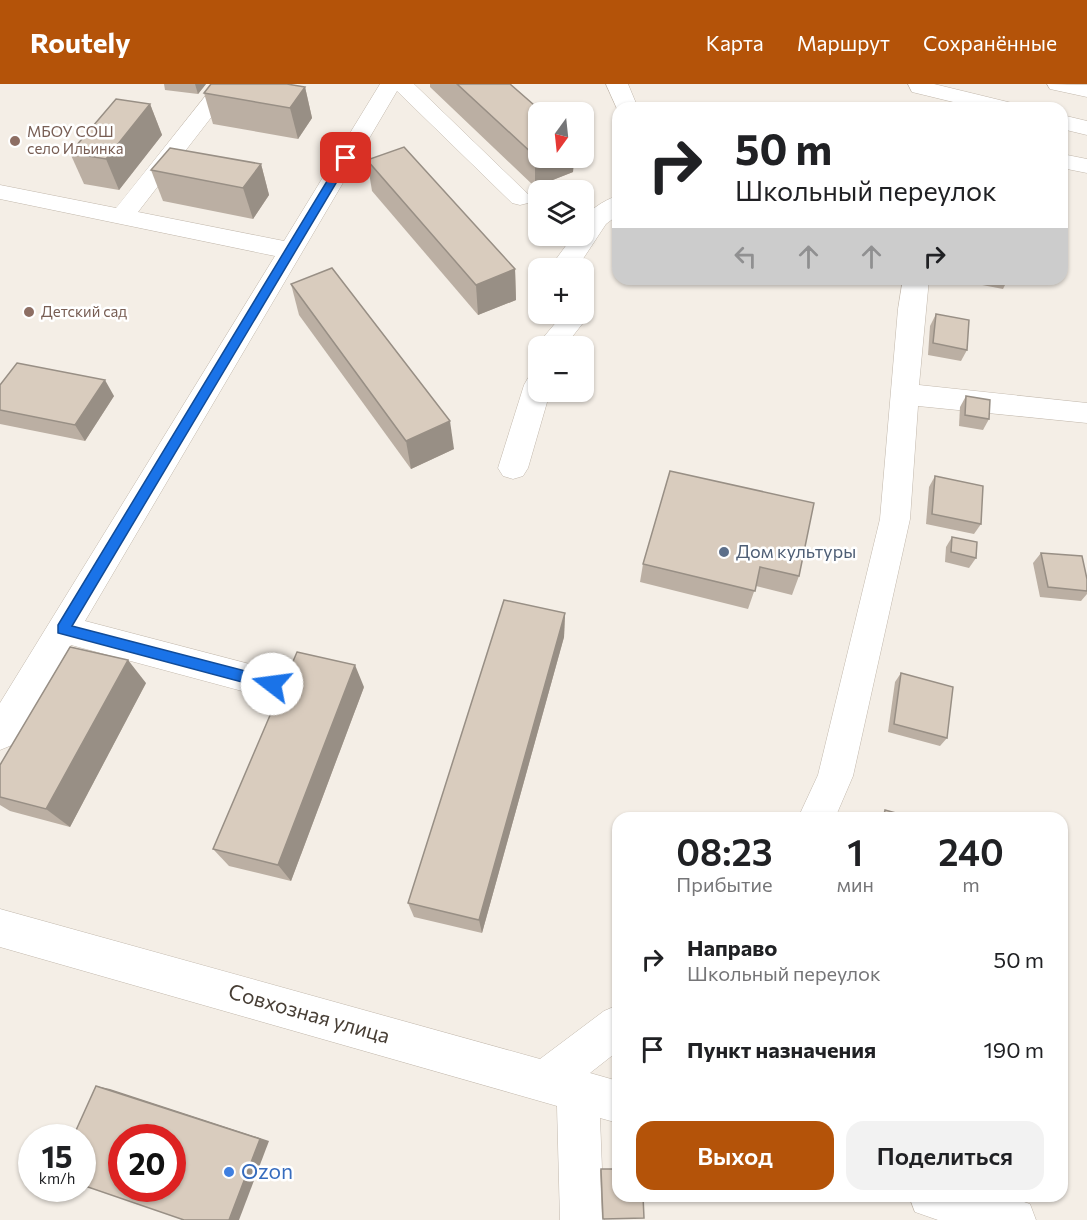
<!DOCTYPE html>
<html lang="ru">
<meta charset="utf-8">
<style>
body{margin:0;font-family:Commissioner,sans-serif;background:#f2f2f2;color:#202124;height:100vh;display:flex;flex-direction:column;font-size:22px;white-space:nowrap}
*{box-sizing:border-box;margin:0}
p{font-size:20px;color:#757577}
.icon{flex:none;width:33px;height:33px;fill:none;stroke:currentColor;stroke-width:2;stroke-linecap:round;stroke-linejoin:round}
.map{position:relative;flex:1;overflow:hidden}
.details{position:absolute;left:612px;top:728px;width:456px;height:390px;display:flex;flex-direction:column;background:#fff;border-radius:18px;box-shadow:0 2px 4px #0004}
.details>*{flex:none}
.banner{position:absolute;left:612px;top:18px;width:456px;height:183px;border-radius:18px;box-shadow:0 2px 4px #0004;background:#fff;color:#202124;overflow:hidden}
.needle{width:39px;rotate:195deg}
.tools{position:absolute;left:528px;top:18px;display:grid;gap:12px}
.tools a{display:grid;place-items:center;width:66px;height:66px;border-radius:12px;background:#fff;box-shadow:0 2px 4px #0004;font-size:30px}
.speed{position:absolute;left:18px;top:1040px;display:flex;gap:12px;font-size:30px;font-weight:700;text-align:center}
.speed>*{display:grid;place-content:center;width:78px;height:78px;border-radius:50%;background:#fff;box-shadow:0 2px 4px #0004;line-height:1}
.speed small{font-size:15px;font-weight:400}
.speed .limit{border:9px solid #d22;background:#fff;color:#111}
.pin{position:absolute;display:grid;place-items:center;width:51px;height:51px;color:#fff;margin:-26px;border-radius:12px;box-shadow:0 3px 9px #0006}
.me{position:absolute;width:66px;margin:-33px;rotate:285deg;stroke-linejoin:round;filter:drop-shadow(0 0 4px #0008)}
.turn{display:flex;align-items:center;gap:21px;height:126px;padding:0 24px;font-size:27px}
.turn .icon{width:78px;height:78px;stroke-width:2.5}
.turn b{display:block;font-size:42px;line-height:51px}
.lanes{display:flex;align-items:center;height:57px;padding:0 24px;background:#0003;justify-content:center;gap:30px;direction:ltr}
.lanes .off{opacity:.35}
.eta{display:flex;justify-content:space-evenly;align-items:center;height:102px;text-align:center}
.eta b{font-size:36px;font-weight:600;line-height:42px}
.cta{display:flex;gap:12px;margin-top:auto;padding:12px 24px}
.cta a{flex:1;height:69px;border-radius:18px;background:#b45309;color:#fff;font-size:24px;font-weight:600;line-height:69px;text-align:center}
.cta a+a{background:#f2f2f2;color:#202124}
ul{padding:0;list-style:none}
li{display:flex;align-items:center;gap:18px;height:90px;padding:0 24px}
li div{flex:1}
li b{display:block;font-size:22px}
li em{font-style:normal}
header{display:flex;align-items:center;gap:36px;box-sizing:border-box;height:84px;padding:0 30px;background:#b45309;color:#fff}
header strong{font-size:28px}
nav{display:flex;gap:33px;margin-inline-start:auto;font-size:21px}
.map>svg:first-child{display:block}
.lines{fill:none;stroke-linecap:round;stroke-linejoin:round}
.minor-casing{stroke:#c2b8ac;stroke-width:1}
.minor{fill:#fff;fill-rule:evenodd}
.wall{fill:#bbafa3}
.shaded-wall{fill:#988f85}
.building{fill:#d9ccbe;stroke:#988f85;stroke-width:1.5;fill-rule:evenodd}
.route{fill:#1a73e8;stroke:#114b97;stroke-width:1.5}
.education-dot{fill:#8d6e63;stroke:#fff;stroke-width:2}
.service-dot{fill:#5c6f8a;stroke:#fff;stroke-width:2}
.shop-dot{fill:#3f7fe0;stroke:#fff;stroke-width:2}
.labels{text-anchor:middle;stroke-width:5;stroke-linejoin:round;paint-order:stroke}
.far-education-label{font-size:15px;fill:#785e54;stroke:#fff;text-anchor:start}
.service-label{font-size:18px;fill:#4e5e75;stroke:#fff;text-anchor:start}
.near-street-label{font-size:21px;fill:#473e35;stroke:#fff}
.near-shop-label{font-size:21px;fill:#366cbe;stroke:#fff;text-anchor:start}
</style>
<header>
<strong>Routely</strong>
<nav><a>Карта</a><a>Маршрут</a><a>Сохранённые</a></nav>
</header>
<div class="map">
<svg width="1087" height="1136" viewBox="0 0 1087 1136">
<rect width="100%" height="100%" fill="#f4eee6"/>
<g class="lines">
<g class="minor-casing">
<g id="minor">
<polygon points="215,0 237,0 138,128 284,157 380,0 414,0 532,114 528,119 520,121 512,119 397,7 85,537 284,589 289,600 284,611 272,615 71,561 12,661 0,666 0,619 275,172 0,115 0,101 116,124"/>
<polygon points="606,0 628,0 638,24 618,24 618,27"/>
<polygon points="908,0 934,0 1012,19 1015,24 978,24 912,8"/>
<polygon points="1047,0 1087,1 1087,13 1050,5"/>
<polygon points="1062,31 1087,37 1087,51 1062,45"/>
<polygon points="1062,70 1087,75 1087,89 1062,84"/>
<path d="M618,112v19l-12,9 -29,44h-24l-2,-2 22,-30h11c0,-5 -2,-11 0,-15 3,-11 24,-23 34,-25z"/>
<polygon points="903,195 929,195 919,301 1087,319 1087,339 918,322 910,435 853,692 835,734 798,734 818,691 880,435 898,225"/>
<polygon points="584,223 590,230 565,262 538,263 542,255 563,230 584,230"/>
<polygon points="538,291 538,308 550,308 528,384 523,392 513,395 503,392 498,384 524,301 528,294"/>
<polygon points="0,825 540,975 604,927 618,921 618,967 590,989 618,997 618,1039 600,1034 604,1136 560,1136 557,1022 0,863"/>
<polygon points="909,1112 1006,1112 1030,1120 1036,1136 938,1136 915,1128"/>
</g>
</g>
<use href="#minor" class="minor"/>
</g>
<g class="wall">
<polygon points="164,0 206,0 198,10 165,6"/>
<polygon points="430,0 510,0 538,74 574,74 573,88 535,103 430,3"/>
<polygon points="305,3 312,34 298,55 213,40 204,9"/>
<polygon points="150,20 162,51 119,106 84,100 70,69"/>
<polygon points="367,76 515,185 516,216 478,231 372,107"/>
<polygon points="261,80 269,111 253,135 163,117 151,86"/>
<polygon points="977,195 1008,195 1003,205 977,200"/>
<polygon points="291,200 454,365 411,385 299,231"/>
<polygon points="936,230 967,266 961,277 928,271 930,242"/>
<polygon points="0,301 114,312 85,357 0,340"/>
<polygon points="966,312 989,335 983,346 959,342 960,323"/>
<polygon points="670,387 799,492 792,511 756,502 748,525 640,498 643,480"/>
<polygon points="935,392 981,440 974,450 926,440 929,403"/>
<polygon points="952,453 976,474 969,484 945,478 946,463"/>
<polygon points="1041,469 1087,495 1087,510 1081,517 1040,513 1033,479"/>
<polygon points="565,529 564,553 482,849 414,833 408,819"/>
<polygon points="901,589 947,654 940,662 888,648 895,598"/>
<polygon points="146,599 70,743 10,727 0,721 0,681"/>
<polygon points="364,603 291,797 229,782 213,765"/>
<polygon points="885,726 914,734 879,734"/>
<polygon points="601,1085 603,1135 602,1134 600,1086"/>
</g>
<g class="shaded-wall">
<polygon points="195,0 206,0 198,10"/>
<polygon points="305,3 312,34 298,55 290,24"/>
<polygon points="150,20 162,51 119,106 106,75"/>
<polygon points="538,70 538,74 574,74 573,88 535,103 535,72"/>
<polygon points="261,80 269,111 253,135 243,104"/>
<polygon points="515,185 516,216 478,231 476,201"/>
<polygon points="105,296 114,312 85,357 75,341"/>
<polygon points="450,337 454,365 411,385 406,357"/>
<polygon points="565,529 564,553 482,849 479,836"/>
<polygon points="128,576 146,599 70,743 46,725"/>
<polygon points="355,581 364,603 291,797 278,781"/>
<polygon points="96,1002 110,1005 269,1057 239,1136 229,1136"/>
</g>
<g class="building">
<polygon points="211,0 287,0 305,3 290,24 204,9"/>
<polygon points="457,0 510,0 542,28 538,28 538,70 535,72"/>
<polygon points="116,15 150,20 106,75 70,69"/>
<polygon points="404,63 515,185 476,201 367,76"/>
<polygon points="170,64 261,80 243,104 151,86"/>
<polygon points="332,184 450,337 406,357 291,200"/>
<polygon points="936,230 969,236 967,266 933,259"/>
<polygon points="17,279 105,296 75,341 0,326 0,301"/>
<polygon points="966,312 990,316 989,335 965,331"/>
<polygon points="670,387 814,419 799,492 760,483 755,507 643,480"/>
<polygon points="935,392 983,402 981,440 932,430"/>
<polygon points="952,453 977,458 976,474 951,468"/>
<polygon points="1041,469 1082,472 1087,495 1087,507 1048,503"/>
<polygon points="504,516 565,529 479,836 408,819"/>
<polygon points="70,563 128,576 46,725 0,713 0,681"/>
<polygon points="297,568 355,581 278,781 213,765"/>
<polygon points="901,589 953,603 947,654 894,640"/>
<polygon points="885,726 914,734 884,734"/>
<polygon points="1062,920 1066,921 1066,978 1062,976"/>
<path d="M96,1002l164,53 -31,81h-45l-102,-35v-48h-9zM122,1053h50v51h-50z"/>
<polygon points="601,1085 618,1085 618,1112 643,1112 644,1134 603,1135"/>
</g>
<polygon class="route" points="346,71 351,74 72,542 272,594 277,595 277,604 272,606 58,549 58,541 341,74"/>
<g class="education-dot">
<circle cx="15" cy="57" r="6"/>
<circle cx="29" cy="228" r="6"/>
</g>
<circle class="service-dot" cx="724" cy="468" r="6"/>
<circle class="shop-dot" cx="229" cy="1088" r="6"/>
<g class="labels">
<g class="far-education-label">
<text x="27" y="53">МБОУ СОШ<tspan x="27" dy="17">село Ильинка</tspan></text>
<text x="41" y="233">Детский сад</text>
</g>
<g class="service-label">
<text x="736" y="474">Дом культуры</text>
</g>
<g class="near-street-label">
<text transform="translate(309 930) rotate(16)" y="7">Совхозная улица</text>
</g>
<g class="near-shop-label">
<text x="241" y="1095">Ozon</text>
</g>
</g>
</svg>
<div class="tools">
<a><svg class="needle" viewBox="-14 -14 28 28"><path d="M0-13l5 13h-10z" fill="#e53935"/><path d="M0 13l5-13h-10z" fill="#757577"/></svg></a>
<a><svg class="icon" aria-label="layers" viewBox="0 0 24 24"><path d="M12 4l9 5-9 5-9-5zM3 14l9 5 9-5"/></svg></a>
<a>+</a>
<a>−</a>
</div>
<div class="speed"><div>15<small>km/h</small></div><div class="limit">20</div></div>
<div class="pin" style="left:346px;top:74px;background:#d93025"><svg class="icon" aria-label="arrive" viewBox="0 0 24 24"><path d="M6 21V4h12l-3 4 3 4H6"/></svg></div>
<svg class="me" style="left:272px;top:600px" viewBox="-20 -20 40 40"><circle r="19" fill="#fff"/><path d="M0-13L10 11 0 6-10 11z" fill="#1a73e8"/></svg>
<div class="banner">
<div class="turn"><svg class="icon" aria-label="right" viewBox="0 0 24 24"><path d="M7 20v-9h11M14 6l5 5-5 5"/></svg><div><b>50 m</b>Школьный переулок</div></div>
<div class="lanes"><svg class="icon off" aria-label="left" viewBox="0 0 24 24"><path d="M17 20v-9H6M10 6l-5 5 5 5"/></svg><svg class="icon off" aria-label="ahead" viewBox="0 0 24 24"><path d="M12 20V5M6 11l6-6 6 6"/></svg><svg class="icon off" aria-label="ahead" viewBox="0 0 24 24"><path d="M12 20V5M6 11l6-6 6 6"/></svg><svg class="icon" aria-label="right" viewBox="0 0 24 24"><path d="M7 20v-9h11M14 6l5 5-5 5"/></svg></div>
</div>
<section class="details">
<div class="eta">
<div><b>08:23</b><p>Прибытие</p></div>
<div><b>1</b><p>мин</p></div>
<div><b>240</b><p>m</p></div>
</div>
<ul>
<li><svg class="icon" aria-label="right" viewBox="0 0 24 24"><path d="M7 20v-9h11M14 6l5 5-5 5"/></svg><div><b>Направо</b><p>Школьный переулок</p></div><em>50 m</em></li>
<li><svg class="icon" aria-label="arrive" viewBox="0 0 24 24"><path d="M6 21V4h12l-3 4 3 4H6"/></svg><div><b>Пункт назначения</b></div><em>190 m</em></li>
</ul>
<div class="cta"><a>Выход</a><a>Поделиться</a></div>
</section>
</div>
